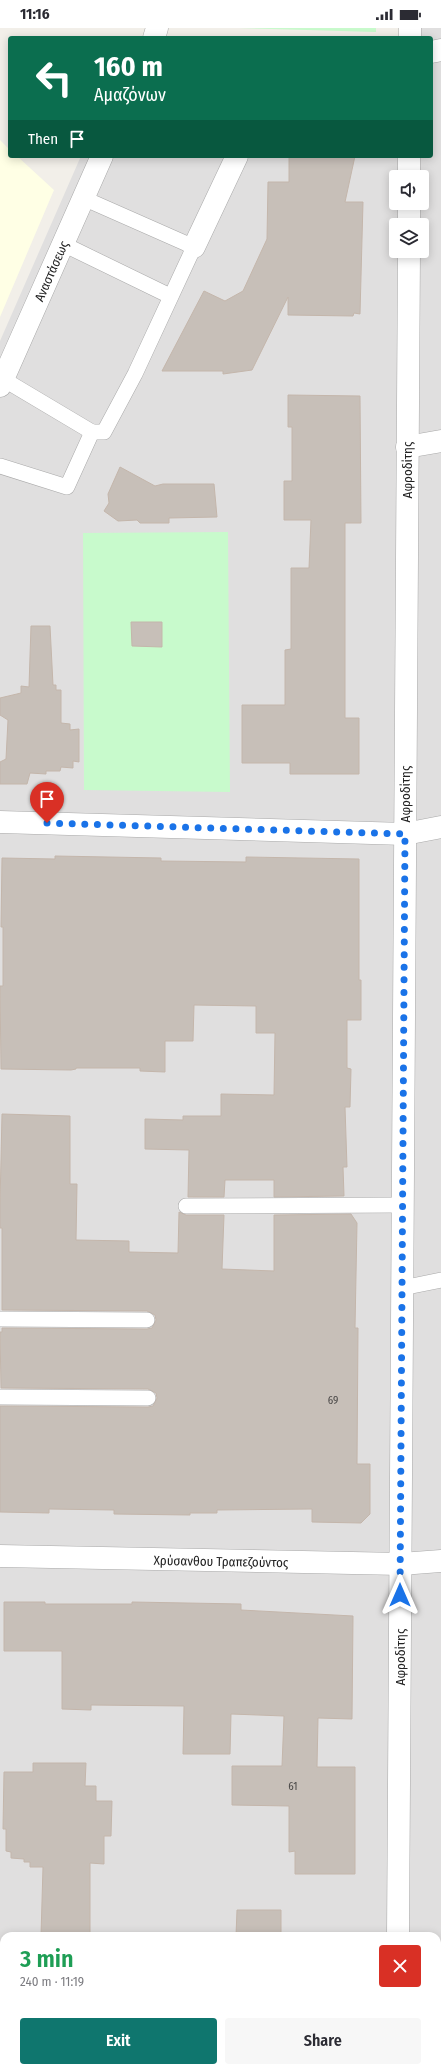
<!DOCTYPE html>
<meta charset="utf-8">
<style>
body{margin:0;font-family:"Fira Sans Condensed",sans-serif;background:#f7f7f7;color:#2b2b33;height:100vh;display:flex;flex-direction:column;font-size:15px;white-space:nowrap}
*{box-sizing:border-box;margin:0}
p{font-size:13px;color:#7c7c81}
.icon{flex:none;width:22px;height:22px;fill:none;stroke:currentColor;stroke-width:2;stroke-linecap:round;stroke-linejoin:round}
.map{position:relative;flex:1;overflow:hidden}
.panel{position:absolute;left:0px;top:1904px;width:441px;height:140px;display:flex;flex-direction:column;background:#fff;border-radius:12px 12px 0 0;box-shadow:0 2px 10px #0003}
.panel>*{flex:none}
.banner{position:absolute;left:8px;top:8px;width:425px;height:122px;border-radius:4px;box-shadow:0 2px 10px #0003;background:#0b6e4f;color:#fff;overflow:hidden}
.fabs{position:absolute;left:389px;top:142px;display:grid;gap:8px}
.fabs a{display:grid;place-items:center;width:40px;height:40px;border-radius:4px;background:#fff;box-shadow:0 2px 10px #0003;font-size:20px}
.pin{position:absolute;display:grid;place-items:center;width:34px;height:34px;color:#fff;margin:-41px -17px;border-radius:50% 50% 50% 0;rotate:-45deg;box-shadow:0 0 4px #0007}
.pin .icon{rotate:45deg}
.me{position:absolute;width:44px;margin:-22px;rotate:0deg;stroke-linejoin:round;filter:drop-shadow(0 0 3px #0008)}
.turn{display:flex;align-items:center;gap:14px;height:84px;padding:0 20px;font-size:18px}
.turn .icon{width:52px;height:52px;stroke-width:2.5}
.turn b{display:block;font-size:28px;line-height:34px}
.then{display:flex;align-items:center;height:38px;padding:0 20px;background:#0003;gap:8px;font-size:15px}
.round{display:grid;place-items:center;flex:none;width:42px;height:42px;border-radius:4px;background:#f7f7f7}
.summary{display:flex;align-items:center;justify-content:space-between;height:68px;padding:0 20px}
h1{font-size:24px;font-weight:600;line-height:30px;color:#1e9e55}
.action{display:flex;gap:8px;margin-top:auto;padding:8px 20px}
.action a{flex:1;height:46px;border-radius:4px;background:#0f766e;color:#fff;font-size:16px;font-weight:600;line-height:46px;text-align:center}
.action a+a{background:#f7f7f7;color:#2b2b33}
.status{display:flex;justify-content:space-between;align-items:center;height:28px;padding:0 20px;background:#fff;direction:ltr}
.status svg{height:11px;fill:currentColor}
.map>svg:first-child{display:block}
.residential{fill:#e0dfdf;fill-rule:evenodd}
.education{fill:#ffffe5}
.park{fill:#c8facc}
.building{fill:#c7bfb8;stroke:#c4b6ab}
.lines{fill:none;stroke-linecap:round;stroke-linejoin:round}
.service-casing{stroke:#a9a9a9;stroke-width:16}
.pedestrian-casing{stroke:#a9a9a9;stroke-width:23}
.minor-casing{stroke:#a9a9a9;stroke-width:23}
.service{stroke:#fff;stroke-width:15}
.pedestrian{stroke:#fff;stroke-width:22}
.minor{stroke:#fff;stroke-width:22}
.route{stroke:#1a73e8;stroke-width:7;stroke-dasharray:0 12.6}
.labels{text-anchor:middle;stroke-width:3;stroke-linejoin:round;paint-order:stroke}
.number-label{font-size:11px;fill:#4b4948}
.street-label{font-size:13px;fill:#222;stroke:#fff}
</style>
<div class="status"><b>11:16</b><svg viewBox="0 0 49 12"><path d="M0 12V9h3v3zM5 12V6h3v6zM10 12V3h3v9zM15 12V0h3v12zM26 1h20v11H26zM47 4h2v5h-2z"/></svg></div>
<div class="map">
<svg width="441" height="2044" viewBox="0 0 441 2044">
<rect width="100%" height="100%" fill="#f2efe9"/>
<path class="residential" d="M415,0h26v2044h-441v-1731l81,-185h350v-118h-17zM396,149h26v26h-26zM396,197h26v26h-26zM4,1908h433v132h-433z"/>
<polygon class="education" points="0,112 10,122 10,128 17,128 54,162 0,289"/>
<g class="park">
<polygon points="239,0 376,0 376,4"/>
<polygon points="228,504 230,764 84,762 83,505"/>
</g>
<g class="building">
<polygon points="289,128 355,128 345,174 363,174 360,286 354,285 353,288 288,287 288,269 252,342 223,346 223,343 162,343 204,263 225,273 243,263 267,211 268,154 289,154"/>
<polygon points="288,367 360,368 361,495 345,495 345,690 359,690 359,746 290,746 290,735 242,735 242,677 285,677 285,622 291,621 291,540 309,540 311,492 284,492 284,453 292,453 292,399 288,399"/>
<polygon points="120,439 155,458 163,456 214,456 217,489 169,490 169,495 140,495 137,492 118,493 104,483 109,475 108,466"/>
<polygon points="131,594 162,594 162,619 132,618"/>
<polygon points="31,598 50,598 53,657 56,657 56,662 61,662 61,695 70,696 70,702 79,701 79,734 73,733 73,740 61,739 60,743 46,743 46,746 30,745 27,756 0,756 0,734 6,731 8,692 0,687 0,670 21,665 21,658 29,659"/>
<polygon points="55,828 161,830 161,833 246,834 246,829 359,831 359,952 361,952 361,992 347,992 347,1040 351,1041 350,1079 345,1079 347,1139 343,1139 344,1168 274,1169 274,1152 225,1152 224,1169 188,1169 189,1122 145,1121 145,1091 183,1092 183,1088 221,1088 221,1066 274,1067 275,1005 256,1005 256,978 194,977 193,1013 165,1013 165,1044 140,1043 140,1040 76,1040 76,1041 71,1042 1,1041 0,958 3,958 3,899 1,899 2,830 55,831"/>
<polygon points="2,1086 70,1088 70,1156 77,1156 76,1212 129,1213 129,1224 178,1225 179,1184 186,1187 224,1187 222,1241 274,1243 274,1187 351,1186 357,1195 355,1300 358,1300 357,1436 370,1436 370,1486 361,1495 312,1494 312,1481 217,1482 217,1485 190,1485 190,1487 114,1486 114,1482 49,1481 49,1485 0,1484 0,1378 148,1379 153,1378 157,1370 156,1365 148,1361 1,1360 0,1304 2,1304 2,1300 147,1301 152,1300 156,1292 155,1287 147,1283 2,1282 2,1200 0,1200 0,1176"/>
<polygon points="4,1574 45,1574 45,1576 132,1576 132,1574 241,1576 241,1582 353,1588 352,1691 318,1690 317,1739 355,1739 355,1846 295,1846 295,1823 289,1824 289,1778 232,1777 232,1738 282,1738 284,1688 231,1686 230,1726 183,1726 184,1678 91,1677 91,1682 62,1681 62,1623 4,1623"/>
<polygon points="33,1735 86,1735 85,1758 96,1758 96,1773 112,1773 111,1808 104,1808 104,1836 90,1835 90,1908 41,1908 43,1839 30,1839 30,1834 24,1834 24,1831 11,1830 11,1824 6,1823 6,1801 3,1801 4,1744 33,1744"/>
<polygon points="237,1882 281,1882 281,1908 236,1908"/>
</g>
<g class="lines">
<g class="service-casing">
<g id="service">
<polyline points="63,216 170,268"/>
<polyline points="3,351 92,404"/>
<polyline points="0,438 67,459 92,404 104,404 135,346 194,219 83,170"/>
<polyline points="186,1178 403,1177"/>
<polyline points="402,1260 441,1252"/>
<polyline points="0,1291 147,1292"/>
<polyline points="0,1369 148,1370"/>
</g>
</g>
<g class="pedestrian-casing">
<polyline id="pedestrian" points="194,219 237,128"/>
</g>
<g class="minor-casing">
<g id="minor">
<polyline points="154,10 157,0"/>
<polyline points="410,10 410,0"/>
<polyline points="431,24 441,22"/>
<polyline points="409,149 409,128"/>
<polyline points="409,197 409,175"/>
<polyline points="0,358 102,128"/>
<polyline points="407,419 441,413"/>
<polyline points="0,794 405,806 441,799"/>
<polyline points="0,1528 401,1536 441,1533"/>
<polyline points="398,1908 409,223"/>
<polyline points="397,2044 397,2040"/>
</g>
</g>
<use href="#service" class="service"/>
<use href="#pedestrian" class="pedestrian"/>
<use href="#minor" class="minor"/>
</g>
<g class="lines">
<polyline class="route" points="47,795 405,806 400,1567"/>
</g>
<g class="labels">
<g class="number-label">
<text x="333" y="1376">69</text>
<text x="293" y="1762">61</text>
</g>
<g class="street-label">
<text transform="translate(51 243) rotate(-66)" y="5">Αναστάσεως</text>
<text transform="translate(407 442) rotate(-90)" y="5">Αφροδίτης</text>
<text transform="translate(405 766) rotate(-90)" y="5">Αφροδίτης</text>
<text transform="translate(221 1533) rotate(1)" y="5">Χρύσανθου Τραπεζούντος</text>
<text transform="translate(400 1629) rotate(-90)" y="5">Αφροδίτης</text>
</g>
</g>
</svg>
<div class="fabs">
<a><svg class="icon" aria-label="sound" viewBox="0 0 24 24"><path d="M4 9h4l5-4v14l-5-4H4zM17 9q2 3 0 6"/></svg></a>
<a><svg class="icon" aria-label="layers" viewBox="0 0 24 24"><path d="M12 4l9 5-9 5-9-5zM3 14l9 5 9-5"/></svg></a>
</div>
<div class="pin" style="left:47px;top:795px;background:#d93025"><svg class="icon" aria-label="arrive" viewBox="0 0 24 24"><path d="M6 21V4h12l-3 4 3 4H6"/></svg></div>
<svg class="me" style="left:400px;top:1567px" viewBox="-20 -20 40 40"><path d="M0-17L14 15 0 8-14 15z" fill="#1a73e8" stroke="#fff" stroke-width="4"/></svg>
<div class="banner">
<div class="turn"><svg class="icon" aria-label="left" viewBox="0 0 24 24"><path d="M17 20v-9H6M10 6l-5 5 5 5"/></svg><div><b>160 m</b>Αμαζόνων</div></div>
<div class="then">Then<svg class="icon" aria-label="arrive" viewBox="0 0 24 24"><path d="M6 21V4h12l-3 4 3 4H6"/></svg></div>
</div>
<section class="panel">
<div class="summary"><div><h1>3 min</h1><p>240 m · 11:19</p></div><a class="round" style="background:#d93025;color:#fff"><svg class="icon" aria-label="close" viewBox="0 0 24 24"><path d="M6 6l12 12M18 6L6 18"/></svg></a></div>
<div class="action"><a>Exit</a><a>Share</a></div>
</section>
</div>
